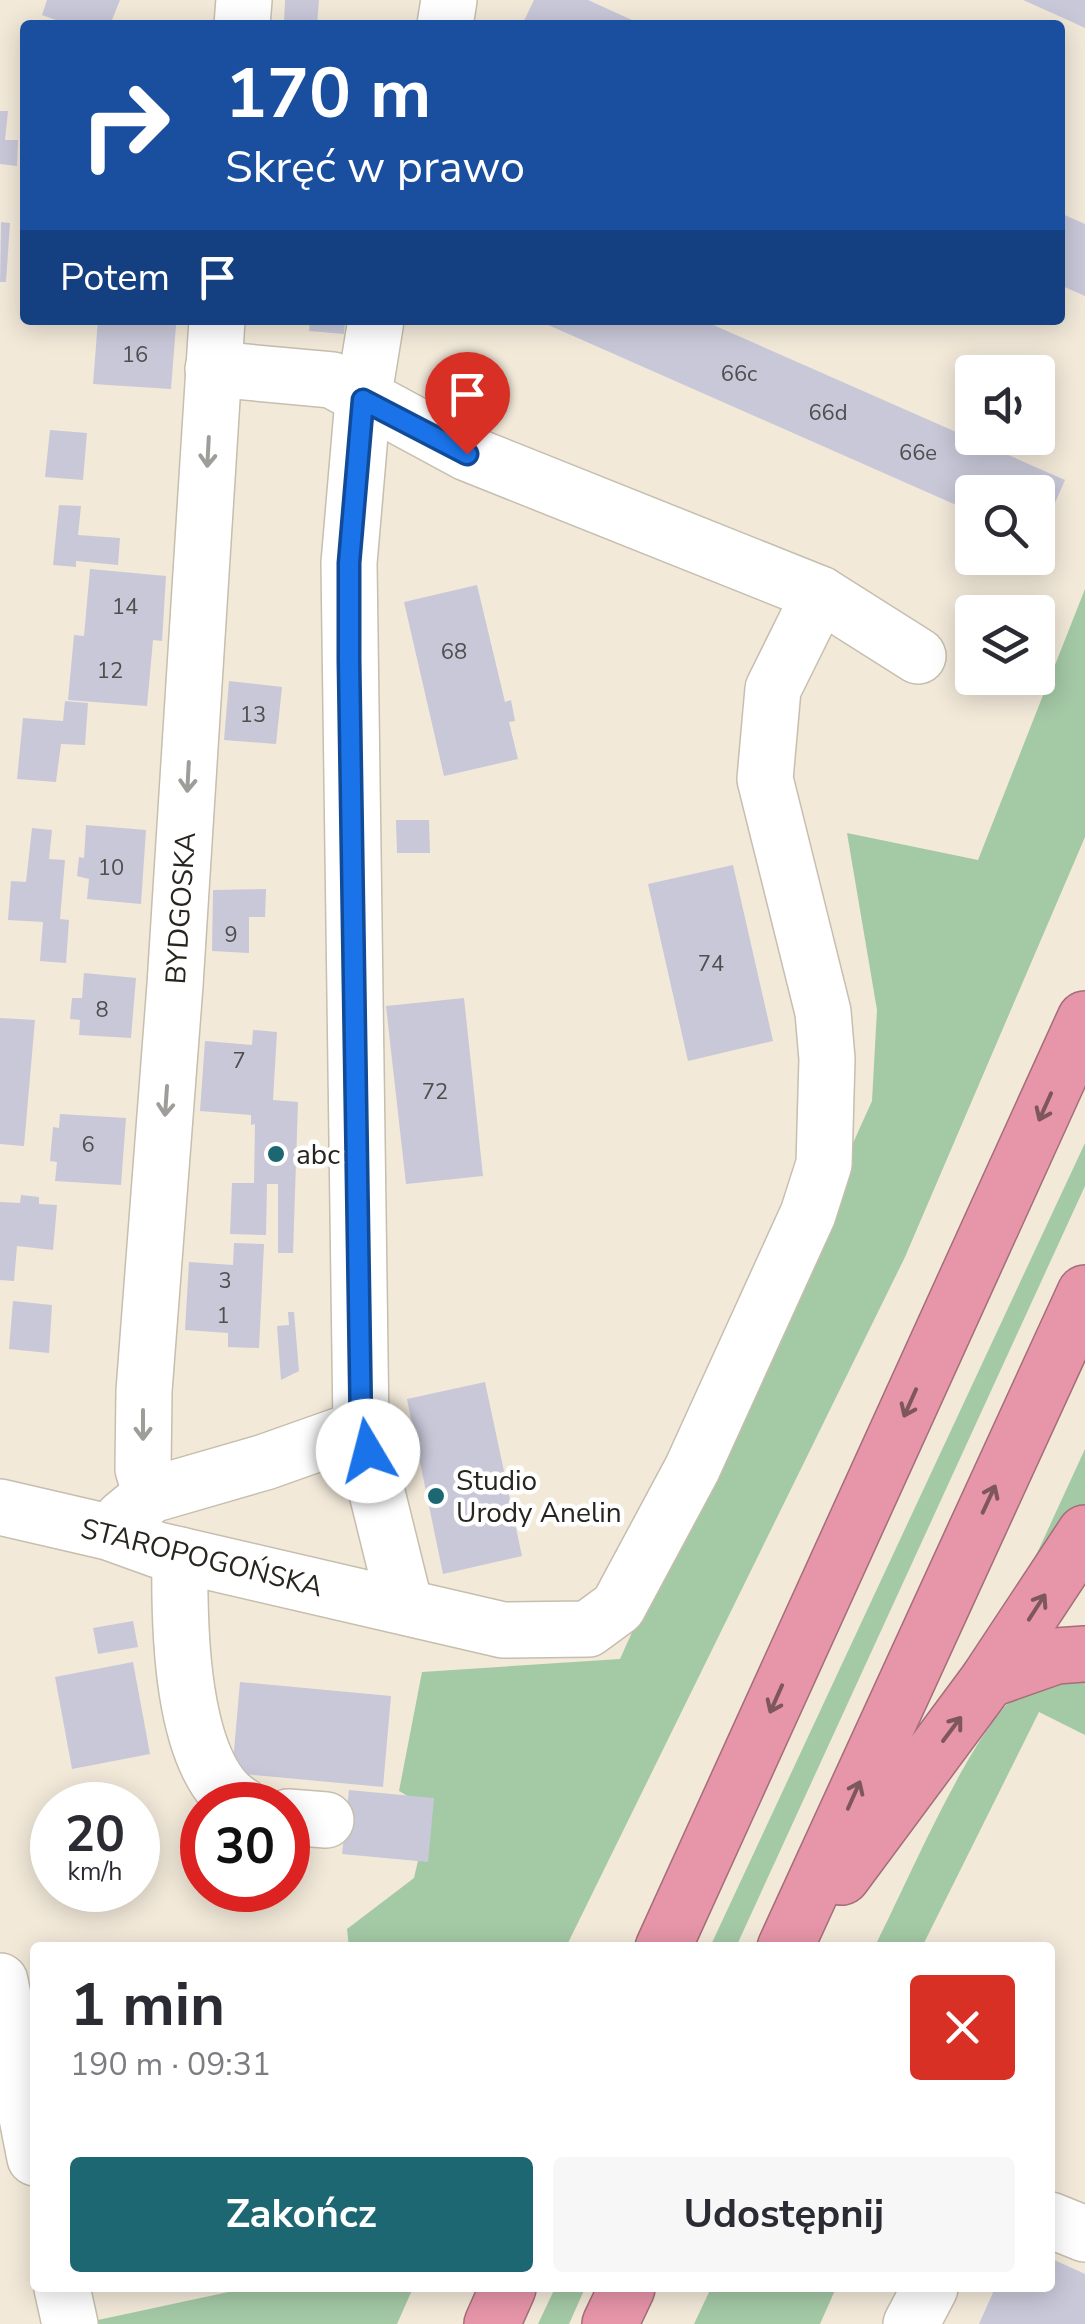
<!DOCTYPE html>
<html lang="pl">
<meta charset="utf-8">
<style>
body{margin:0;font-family:"Nunito Sans",sans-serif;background:#f7f7f7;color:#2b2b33;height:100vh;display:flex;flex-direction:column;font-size:38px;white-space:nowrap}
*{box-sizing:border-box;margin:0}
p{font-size:32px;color:#7c7c81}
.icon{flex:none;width:55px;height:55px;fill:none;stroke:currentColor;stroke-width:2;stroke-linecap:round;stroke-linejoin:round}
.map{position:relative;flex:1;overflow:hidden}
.drawer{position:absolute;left:30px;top:1942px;width:1025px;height:350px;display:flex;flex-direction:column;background:#fff;border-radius:10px;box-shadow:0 5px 25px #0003}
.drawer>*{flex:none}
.top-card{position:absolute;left:20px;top:20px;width:1045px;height:305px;border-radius:10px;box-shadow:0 5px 25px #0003;background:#1a4fa0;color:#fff;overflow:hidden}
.controls{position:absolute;left:955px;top:355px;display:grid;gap:20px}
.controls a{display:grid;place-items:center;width:100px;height:100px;border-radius:10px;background:#fff;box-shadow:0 5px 25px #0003;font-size:50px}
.speed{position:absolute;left:30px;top:1782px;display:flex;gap:20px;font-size:50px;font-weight:700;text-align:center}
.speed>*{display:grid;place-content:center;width:130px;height:130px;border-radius:50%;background:#fff;box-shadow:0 5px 25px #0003;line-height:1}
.speed small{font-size:25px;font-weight:400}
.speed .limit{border:15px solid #d22;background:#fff;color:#111}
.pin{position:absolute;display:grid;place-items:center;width:85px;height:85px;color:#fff;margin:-102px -42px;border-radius:50% 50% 50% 0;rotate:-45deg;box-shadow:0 0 10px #0007}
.pin .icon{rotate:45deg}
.me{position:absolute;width:110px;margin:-55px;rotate:352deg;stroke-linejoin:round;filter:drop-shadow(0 0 8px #0008)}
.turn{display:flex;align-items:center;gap:35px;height:210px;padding:0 40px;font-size:45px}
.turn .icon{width:130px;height:130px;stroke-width:2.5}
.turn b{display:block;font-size:70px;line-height:85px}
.then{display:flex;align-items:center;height:95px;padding:0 40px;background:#0003;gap:20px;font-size:38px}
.round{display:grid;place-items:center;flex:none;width:105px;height:105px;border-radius:10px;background:#f7f7f7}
.head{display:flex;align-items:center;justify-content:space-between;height:170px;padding:0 40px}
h1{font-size:60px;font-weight:700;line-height:75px}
.action{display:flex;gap:20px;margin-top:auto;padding:20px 40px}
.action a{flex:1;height:115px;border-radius:10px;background:#1c6771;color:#fff;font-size:40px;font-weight:700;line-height:115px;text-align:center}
.action a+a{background:#f7f7f7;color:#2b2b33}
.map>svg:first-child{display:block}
.green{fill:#a4c9a5}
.building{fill:#c8c8d9}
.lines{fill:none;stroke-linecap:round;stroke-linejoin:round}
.minor-casing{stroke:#c6beae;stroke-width:58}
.highway-casing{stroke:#a46e79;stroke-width:58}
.minor{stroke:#fff;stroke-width:55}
.highway{stroke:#e795a9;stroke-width:55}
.oneway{stroke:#9e9d9a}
.oneway2{stroke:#7e575d}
.route-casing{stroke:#114b97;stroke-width:25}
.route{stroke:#1a73e8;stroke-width:18}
.poi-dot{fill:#1c6771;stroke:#fff;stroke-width:4}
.labels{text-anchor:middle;stroke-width:9;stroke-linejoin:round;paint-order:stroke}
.number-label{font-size:22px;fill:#504e4e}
.street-label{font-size:28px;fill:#28251f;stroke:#fff}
.poi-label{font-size:28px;fill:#28251f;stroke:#fff;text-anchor:start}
</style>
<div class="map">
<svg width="1085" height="2324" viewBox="0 0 1085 2324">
<rect width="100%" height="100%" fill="#f2e9d9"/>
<g class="green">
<polygon points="1085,589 1085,837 905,1257 566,1947 349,1947 347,1929 414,1878 430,1809 399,1791 422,1672 620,1659 872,1101 877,1010 847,833 978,860"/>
<polygon points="1085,1143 1085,1186 736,1947 710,1947"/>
<polygon points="1085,1449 1085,1509 1009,1614"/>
<path d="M1085,1673v62l-46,-23 -117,235 -48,1c31,-60 97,-218 145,-255 15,-12 47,-15 66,-20z"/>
<polygon points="247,2288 413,2288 397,2324 99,2324 98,2320"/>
<polygon points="555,2288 585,2288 569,2324 538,2324"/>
<polygon points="711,2288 836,2288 820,2324 694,2324"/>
</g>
<g class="building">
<polygon points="47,0 120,0 110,25 70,25 42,15"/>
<polygon points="285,0 319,0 317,25 284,25"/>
<polygon points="534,0 588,0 643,25 522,25"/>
<polygon points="1023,0 1085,0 1085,28 1061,17"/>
<polygon points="0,111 8,111 5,140 18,140 17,166 0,164"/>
<polygon points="1060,213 1085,224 1085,296 1060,285"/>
<polygon points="1,222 10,223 6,282 0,282"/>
<polygon points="98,320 185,320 176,325 171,389 93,384"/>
<polygon points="310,320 345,320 344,334 309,331"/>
<polygon points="537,320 702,320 1065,480 1038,542 1038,492 972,492 972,512"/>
<polygon points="50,430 87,433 83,480 45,477"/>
<polygon points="59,505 81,506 78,535 120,538 118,565 76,561 76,567 53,565"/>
<polygon points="90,569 166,576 162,641 153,640 147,706 68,700 74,635 84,636"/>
<polygon points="477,585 505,702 511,700 515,721 509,722 518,759 444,776 404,602"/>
<polygon points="229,681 282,687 276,744 224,740"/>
<polygon points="65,701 88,703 85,745 61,744 56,782 17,779 23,718 63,721"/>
<polygon points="396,820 429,820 430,853 397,853"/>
<polygon points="86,825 146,830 141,904 87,899 89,879 77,876 79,857 84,858"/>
<polygon points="32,828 52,830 49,859 65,860 60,919 69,920 66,963 40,961 43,922 8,920 11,881 26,882"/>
<polygon points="733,865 773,1041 688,1061 648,884"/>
<polygon points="266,889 265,917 249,917 249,953 212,951 213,890"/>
<polygon points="84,973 136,978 131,1038 79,1035 80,1020 70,1019 72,998 82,998"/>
<polygon points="464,998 483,1176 406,1184 386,1006"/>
<polygon points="0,1018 35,1020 24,1146 0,1144"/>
<polygon points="253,1030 277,1032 273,1100 298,1102 293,1253 278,1253 278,1184 267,1184 266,1235 230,1234 232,1183 254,1183 255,1124 251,1125 251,1115 200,1111 205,1041 252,1045"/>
<polygon points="60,1114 126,1118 121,1185 55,1181 57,1162 50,1161 53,1127 59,1128"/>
<polygon points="21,1195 39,1197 39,1204 57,1205 53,1250 17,1246 14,1281 0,1280 0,1202 20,1203"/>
<polygon points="234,1243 264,1244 259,1348 228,1347 228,1333 185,1330 189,1262 233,1265"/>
<polygon points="13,1301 52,1305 49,1353 9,1349"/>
<polygon points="288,1312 294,1312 299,1371 281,1380 277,1326 289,1325"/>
<polygon points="485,1382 522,1556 443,1574 407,1399"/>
<polygon points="133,1621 138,1647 98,1654 93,1628"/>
<polygon points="133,1662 150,1754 72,1769 55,1677"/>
<polygon points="240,1682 391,1696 383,1787 232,1773"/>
<polygon points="349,1790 434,1798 428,1862 342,1854"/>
<polygon points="1050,2258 1085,2274 1085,2324 979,2324 995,2288 1050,2288"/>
</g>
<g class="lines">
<g class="minor-casing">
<g id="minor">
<polyline points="242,25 244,0"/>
<polyline points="445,25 449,0"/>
<polyline points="376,320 363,400 349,563 361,1428 405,1606"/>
<polyline points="213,369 332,380 467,453 820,594"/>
<polyline points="151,1495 143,1469 144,1391 175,985 217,320"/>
<polyline points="0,1507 108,1532 158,1550 503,1630 588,1629 618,1607 692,1469 808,1214 824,1164 827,1059 823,1012 765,779 773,689 820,594 918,656"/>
<polyline points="123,1518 151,1495 265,1462 361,1428"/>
<path d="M180,1555c-1,64 -1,215 62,250"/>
<polyline points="288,1817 326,1820"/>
<polyline points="0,1981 35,2158"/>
<polyline points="1050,2220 1085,2234"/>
<polyline points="62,2288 70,2324"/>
<polyline points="911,2324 930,2288"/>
</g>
</g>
<g class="highway-casing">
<g id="highway">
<polyline points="988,1680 1056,1656 1085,1654"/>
<polyline points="842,1877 988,1680 1085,1533"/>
<polyline points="663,1948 1085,1019"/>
<polyline points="785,1948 1085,1293"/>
<polyline points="492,2324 508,2288"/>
<polyline points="610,2324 627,2288"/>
</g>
</g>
<use href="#minor" class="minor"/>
<use href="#highway" class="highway"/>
</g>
<defs><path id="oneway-shaft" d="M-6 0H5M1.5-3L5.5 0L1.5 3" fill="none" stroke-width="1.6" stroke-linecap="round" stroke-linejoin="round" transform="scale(2.5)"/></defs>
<g class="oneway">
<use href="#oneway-shaft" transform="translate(208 452) rotate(93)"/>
<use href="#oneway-shaft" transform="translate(188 777) rotate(93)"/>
<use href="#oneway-shaft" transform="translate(166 1101) rotate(94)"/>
<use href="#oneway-shaft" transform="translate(143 1425) rotate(90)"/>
</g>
<g class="oneway2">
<use href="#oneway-shaft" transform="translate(1045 1107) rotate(114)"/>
<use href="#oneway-shaft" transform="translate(910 1403) rotate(114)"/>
<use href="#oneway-shaft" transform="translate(989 1499) rotate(-65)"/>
<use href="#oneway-shaft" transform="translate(1037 1607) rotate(-57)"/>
<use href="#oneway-shaft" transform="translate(776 1699) rotate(114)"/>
<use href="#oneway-shaft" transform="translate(952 1729) rotate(-53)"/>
<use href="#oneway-shaft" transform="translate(854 1795) rotate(-66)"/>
</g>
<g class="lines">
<g class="route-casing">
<polyline id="route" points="368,1451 361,1428 349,660 349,563 363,400 467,454"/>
</g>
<use href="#route" class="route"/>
</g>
<g class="poi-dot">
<circle cx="276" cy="1154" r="10"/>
<circle cx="436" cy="1496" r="10"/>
</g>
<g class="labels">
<g class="number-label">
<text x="135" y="362">16</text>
<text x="739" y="381">66c</text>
<text x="828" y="420">66d</text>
<text x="918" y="460">66e</text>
<text x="125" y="614">14</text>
<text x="454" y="659">68</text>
<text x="110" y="678">12</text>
<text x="253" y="722">13</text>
<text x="111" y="875">10</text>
<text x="231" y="942">9</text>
<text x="711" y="971">74</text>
<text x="102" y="1017">8</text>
<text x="239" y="1068">7</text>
<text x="435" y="1099">72</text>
<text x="88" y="1152">6</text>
<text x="225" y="1288">3</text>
<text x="223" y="1323">1</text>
</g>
<g class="street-label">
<text transform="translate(180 908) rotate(-86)" y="10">BYDGOSKA</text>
<text transform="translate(202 1557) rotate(14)" y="10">STAROPOGOŃSKA</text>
</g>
<g class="poi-label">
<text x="296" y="1164">abc</text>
<text x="456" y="1490">Studio<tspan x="456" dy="32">Urody Anelin</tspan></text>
</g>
</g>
</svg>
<div class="controls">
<a><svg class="icon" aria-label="sound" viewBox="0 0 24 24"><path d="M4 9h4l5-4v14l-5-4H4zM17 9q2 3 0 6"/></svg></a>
<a><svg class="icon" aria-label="search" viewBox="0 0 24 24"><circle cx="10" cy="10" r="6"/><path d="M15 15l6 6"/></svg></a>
<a><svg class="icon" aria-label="layers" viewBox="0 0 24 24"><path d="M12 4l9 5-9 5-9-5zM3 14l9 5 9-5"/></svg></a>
</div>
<div class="speed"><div>20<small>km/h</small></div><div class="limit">30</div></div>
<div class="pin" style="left:467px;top:454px;background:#d93025"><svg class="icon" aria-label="arrive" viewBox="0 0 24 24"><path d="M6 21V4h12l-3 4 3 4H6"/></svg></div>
<svg class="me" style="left:368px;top:1451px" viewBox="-20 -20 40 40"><circle r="19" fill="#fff"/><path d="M0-13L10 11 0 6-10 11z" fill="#1a73e8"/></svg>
<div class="top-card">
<div class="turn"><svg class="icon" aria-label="right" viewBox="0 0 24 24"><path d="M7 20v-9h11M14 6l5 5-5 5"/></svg><div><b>170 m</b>Skręć w prawo</div></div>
<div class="then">Potem<svg class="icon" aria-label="arrive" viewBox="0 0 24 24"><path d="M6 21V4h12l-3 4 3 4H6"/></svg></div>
</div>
<section class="drawer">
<div class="head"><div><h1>1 min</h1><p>190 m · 09:31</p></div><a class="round" style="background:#d93025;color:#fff"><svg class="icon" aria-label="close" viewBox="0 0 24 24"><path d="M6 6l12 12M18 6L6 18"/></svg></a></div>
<div class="action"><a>Zakończ</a><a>Udostępnij</a></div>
</section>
</div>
